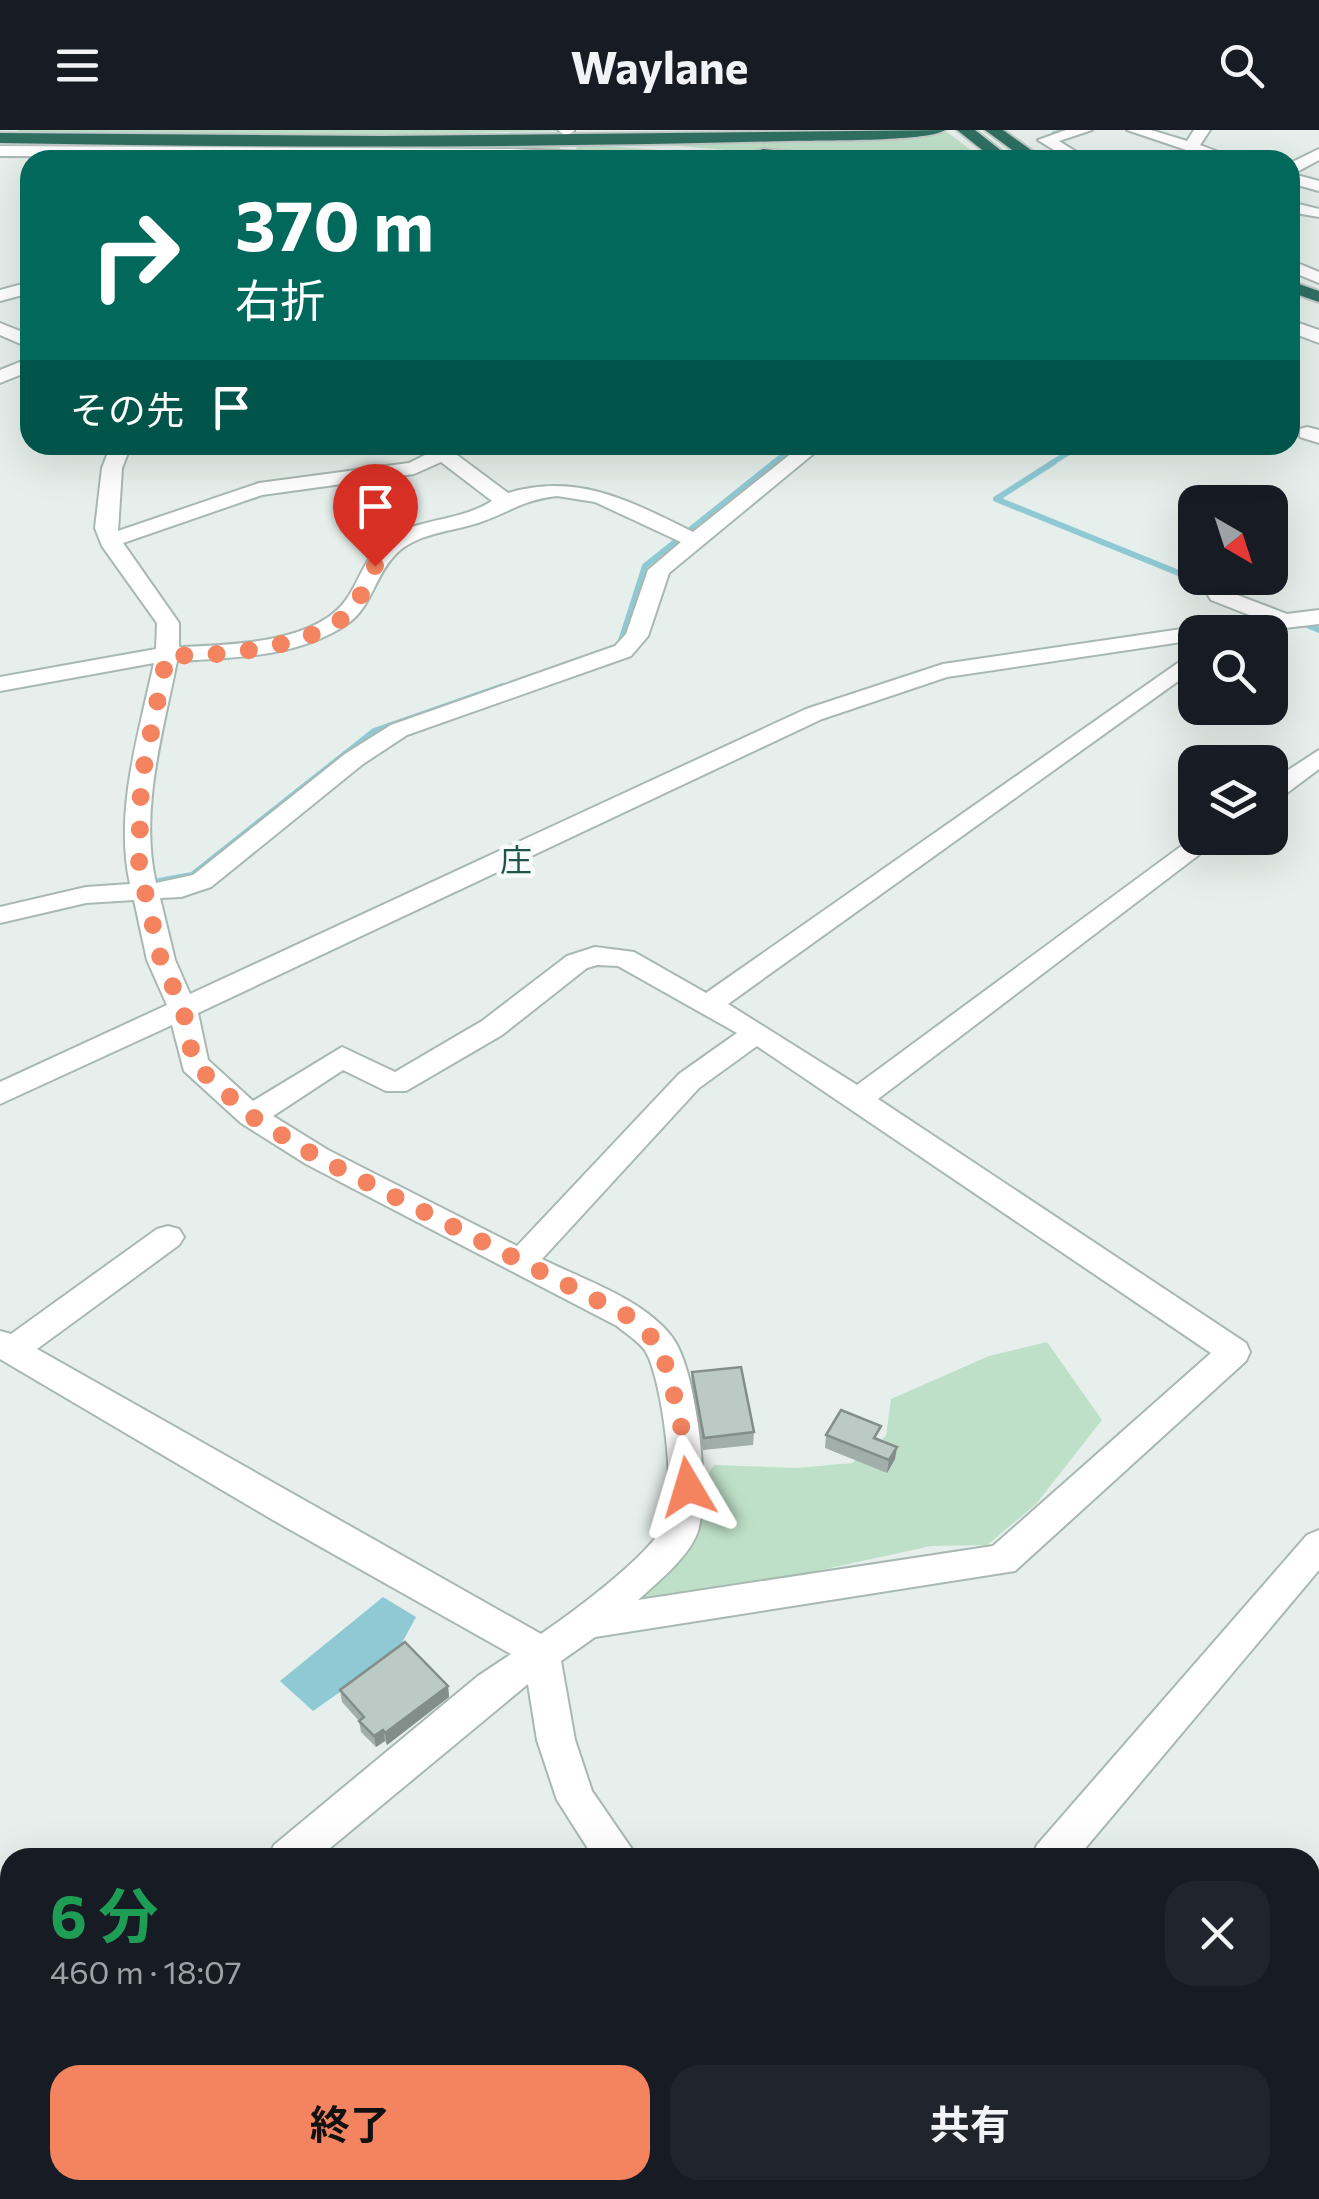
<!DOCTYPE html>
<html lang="ja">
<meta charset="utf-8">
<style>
body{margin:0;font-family:Commissioner,"Noto Sans JP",sans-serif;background:#20242c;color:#f1f3f6;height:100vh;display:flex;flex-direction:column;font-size:38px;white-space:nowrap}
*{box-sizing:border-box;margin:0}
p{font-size:32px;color:#9ea1a6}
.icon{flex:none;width:55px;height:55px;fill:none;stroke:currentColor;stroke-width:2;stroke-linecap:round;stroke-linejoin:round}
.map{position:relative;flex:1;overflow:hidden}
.details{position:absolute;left:0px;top:1718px;width:1320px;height:352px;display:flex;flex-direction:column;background:#171b24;border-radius:30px 30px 0 0;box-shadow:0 10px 40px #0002}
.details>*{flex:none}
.top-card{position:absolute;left:20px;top:20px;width:1280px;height:305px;border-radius:30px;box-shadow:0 10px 40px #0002;background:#00695c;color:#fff;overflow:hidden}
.needle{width:65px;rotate:141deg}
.buttons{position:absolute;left:1178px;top:355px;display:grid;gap:20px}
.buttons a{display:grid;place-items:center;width:110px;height:110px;border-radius:20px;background:#171b24;box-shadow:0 10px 40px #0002;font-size:50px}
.pin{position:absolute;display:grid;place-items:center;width:85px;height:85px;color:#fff;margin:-102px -42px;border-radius:50% 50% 50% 0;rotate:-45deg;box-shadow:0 0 10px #0007}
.pin .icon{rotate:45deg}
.me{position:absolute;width:110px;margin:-55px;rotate:353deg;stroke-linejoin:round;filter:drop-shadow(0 0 8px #0008)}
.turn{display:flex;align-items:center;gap:35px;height:210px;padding:0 50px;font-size:45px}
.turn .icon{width:130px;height:130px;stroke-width:2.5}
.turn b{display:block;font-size:70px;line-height:85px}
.then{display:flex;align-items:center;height:95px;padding:0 50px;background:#0003;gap:20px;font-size:38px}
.round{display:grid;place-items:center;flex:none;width:105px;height:105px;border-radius:30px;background:#20242c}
.headline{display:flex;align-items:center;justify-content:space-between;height:170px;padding:0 50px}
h1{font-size:60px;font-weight:700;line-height:75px;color:#1e9e55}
.cta{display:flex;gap:20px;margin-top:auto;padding:20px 50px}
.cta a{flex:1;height:115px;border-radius:30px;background:#f4845f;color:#111;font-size:40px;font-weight:700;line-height:115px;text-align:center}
.cta a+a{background:#20242c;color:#f1f3f6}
header{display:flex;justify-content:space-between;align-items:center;height:130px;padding:0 50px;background:#171b24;font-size:45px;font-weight:700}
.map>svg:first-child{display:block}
.green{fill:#bfe0c8}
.water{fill:#8ec9d4}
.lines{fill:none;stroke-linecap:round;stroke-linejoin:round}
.stream-far1{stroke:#8ec9d4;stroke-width:5}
.stream{stroke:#8ec9d4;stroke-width:6}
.minor-casing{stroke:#a8b8b2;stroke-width:4}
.highway-casing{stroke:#c2cac8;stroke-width:4}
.minor{fill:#fff;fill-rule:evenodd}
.highway{fill:#2f6f62;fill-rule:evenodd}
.wall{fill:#a1aea9}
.shaded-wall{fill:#838d89}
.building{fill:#bbcac4;stroke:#838d89;stroke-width:2.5}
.route{stroke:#f4845f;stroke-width:18;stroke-dasharray:0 32.4}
.labels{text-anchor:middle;stroke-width:9;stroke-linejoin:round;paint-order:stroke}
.quarter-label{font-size:32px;fill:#1f5548;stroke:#f7fbf9}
</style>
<header><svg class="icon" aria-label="menu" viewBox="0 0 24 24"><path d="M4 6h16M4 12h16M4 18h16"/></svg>Waylane<svg class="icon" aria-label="search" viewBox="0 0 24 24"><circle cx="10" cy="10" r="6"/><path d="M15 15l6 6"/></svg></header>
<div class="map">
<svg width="1319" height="2069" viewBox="0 0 1319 2069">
<rect width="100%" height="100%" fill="#e6efeb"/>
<g class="green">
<polygon points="19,0 560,0 560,1 285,7 16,2"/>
<polygon points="947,2 984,30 843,30 645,13"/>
<polygon points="12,10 560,14 560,20 554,22 11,19 5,15"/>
<polygon points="576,14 800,30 698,30 577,23"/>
<polygon points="1047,1212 1102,1290 1036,1374 987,1415 931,1416 645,1478 634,1468 714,1335 796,1338 852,1333 886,1306 891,1269 989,1226"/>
</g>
<polygon class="water" points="383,1467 416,1487 397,1522 313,1581 280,1551"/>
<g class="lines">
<g class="stream-far1">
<polyline points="1054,4 1067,0"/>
<polyline points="772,334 796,315"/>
<polyline points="1050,334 1081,315"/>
</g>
<g class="stream">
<polyline points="1054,332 996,369 1228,463"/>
<polyline points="1298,491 1319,500"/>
<polyline points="620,514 645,436 775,332"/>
<polyline points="159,751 192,745 374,601 503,556"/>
</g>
<g class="minor-casing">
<g id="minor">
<polygon points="558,0 574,0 574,1 566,6"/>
<polygon points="1066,0 1092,0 1059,11 1089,30 1070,30 1038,10"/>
<polygon points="1127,0 1151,0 1187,11 1194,0 1210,0 1200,15 1240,30 1216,30"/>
<polygon points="0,16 512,19 656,25 664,30 0,26"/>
<polygon points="1319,19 1319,30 1293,44 1319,51 1319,61 1290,53 1290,33"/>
<polygon points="1290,72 1319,79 1319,87 1290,82"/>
<polygon points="1290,130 1319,142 1319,153 1290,141"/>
<polygon points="30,152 30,163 0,171 0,160"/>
<polygon points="1290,190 1319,200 1319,213 1290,202"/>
<polygon points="0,193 30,205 30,218 0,205"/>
<polygon points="30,228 30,241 0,253 0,240"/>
<polygon points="1307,297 1319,300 1319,313 1300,307 1300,299"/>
<path d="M111,315h20l-9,23 -4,63 141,-48 150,-20 18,-9 -9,-9h53l-14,10 51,38c70,-21 124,9 185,39l109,-87h22l-155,128 -21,63 -17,20 -224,79 -44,29 -152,123 -30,10 -21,1 15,62 15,34 616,-285 137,-45 314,-46 -46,-18 -3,-5 11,-7 68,26 32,-4v14l-68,8h-56v8l-248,37 -125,42 -624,294 10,47 45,41 89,-54 53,25 87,-51 85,-65 28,-9 39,5 72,41 489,-342v18l-467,335 129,81 338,-249 26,2 -343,261 368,244 4,9 -4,9 -231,210 -420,66 -34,24 14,79 17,51 46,67h-44l-37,-58 -20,-60 -9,-56 -210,174h-50l6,-13 204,-169 33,-22 -238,-134 -273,-161v-28l11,3 146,-105 11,-3 11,3 5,8 -5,8 -142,104 504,285c31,-21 104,-75 122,-107 15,-29 -1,-148 -17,-175 -6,-10 -21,-19 -29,-26l-311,-162 -65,-41 -57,-52 -12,-46 -172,79v-22l167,-77 -20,-45 -13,-60 -48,3 -86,20v-16l86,-20 44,-3c-16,-72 9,-151 24,-221l-154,28v-14l156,-28 1,-26 -55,-77 -7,-18 7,-60zM441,332l51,39c-31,20 -71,17 -102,36 -24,15 -29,42 -44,63 -31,44 -119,45 -167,47v-24l-56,-80 139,-48 152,-21zM557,366l38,6 86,40 -33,28 -22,64 -11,12 -224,79 -46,29 -152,121 -37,8c-17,-72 7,-151 21,-222 56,-3 122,-4 170,-37 24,-16 28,-48 47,-68 21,-23 56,-24 84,-33 31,-10 43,-23 79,-27zM597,835l21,1 119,67 -58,41 -162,172 -189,-96 -55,-34 70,-46 43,21h20l96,-56 85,-67zM757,916l454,307 -218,193 -355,54c19,-17 52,-44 60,-69 12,-40 -1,-161 -26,-194 -29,-38 -88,-57 -130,-78l157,-171z"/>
<polygon points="1319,620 1319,639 1279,669 1270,671 1270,652"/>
<polygon points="1319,1400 1319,1440 1077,1728 1031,1728 1037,1715 1307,1405"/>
<polygon points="10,1938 10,1985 0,1990 0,1943"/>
<polygon points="742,2060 790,2060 786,2069 739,2069"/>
</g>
</g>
<g class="highway-casing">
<g id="highway">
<path d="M945,0c-17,12 -129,10 -157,11 -263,7 -526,7 -788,2v-10l381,3z"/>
<polygon points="957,0 975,0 1013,30 995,30"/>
<polygon points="985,0 1003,0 1045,30 1026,30"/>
<polygon points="763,19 826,25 834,30 757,27 757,21"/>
<polygon points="1290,151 1319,161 1319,172 1290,162"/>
</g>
</g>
<use href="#minor" class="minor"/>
<use href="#highway" class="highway"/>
</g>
<g class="wall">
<polygon points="692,1242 754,1302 753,1315 703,1320 691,1254"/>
<polygon points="826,1305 879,1308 878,1310 895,1329 887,1343 825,1318"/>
<polygon points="448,1556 449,1567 387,1615 385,1611 376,1617 361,1602 359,1591 342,1572 340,1560"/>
</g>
<g class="shaded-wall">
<polygon points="897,1317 895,1329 887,1343 889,1330"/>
<polygon points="448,1556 449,1567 387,1615 385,1603"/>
<polygon points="383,1600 385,1611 376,1617 374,1606"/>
</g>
<g class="building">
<polygon points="741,1237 754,1302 704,1308 692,1242"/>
<polygon points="841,1280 881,1296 874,1308 897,1317 889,1330 826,1305"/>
<polygon points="405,1512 448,1556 385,1603 383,1600 374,1606 359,1591 364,1587 340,1560"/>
</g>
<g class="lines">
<path class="route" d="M375,436c-7,13 -13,30 -22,42 -30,39 -140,50 -186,47l-26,126 -2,85 22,94 22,49 11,55 57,52 66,41 311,159 32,29 20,71 8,71"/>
</g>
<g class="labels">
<g class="quarter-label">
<text x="516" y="742">庄</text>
</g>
</g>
</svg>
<div class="buttons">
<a><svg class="needle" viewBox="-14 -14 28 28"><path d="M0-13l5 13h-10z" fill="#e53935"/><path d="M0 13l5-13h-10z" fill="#9ea1a6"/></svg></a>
<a><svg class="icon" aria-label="search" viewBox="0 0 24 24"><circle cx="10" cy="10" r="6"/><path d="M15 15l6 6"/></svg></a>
<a><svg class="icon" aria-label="layers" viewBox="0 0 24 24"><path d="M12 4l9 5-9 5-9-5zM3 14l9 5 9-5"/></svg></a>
</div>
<div class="pin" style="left:375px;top:436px;background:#d93025"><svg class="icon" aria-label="arrive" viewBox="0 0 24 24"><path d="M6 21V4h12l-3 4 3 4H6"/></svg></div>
<svg class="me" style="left:688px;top:1357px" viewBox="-20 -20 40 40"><path d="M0-17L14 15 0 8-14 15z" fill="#f4845f" stroke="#fff" stroke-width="4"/></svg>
<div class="top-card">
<div class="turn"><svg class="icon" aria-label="right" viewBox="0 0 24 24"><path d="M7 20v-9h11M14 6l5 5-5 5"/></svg><div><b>370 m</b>右折</div></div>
<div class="then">その先<svg class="icon" aria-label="arrive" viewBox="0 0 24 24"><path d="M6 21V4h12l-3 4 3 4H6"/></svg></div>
</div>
<section class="details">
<div class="headline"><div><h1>6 分</h1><p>460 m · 18:07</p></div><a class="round"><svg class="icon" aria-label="close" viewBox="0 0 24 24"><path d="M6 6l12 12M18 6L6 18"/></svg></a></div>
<div class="cta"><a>終了</a><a>共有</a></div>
</section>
</div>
